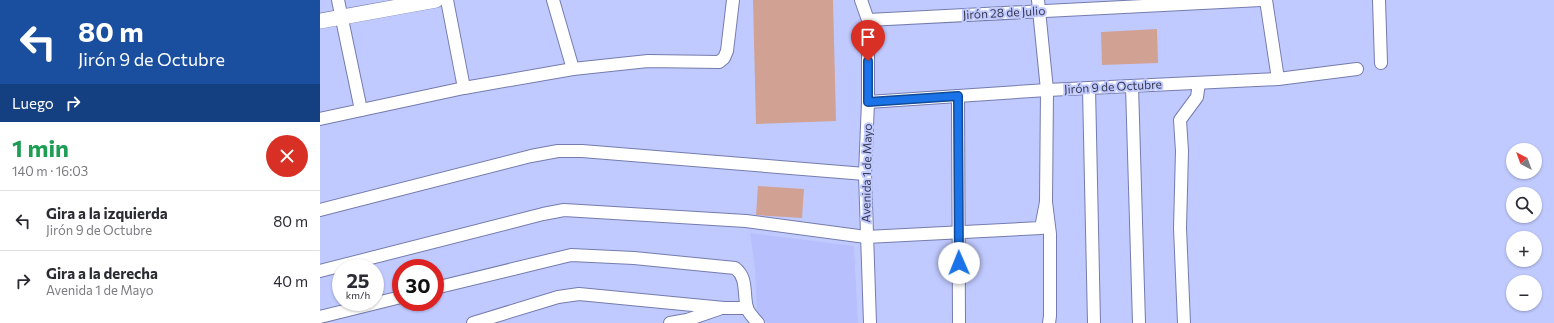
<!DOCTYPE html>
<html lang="es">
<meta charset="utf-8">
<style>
body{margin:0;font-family:Commissioner,sans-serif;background:#f7f7f7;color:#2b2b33;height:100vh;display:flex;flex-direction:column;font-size:15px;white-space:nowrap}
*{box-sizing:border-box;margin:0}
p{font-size:13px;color:#7c7c81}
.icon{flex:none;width:22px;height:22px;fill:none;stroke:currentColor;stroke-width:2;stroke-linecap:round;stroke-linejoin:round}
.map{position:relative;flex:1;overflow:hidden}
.panel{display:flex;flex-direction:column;background:#fff;width:320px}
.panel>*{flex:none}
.top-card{background:#1a4fa0;color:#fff;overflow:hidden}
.needle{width:26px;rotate:319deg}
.fabs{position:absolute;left:1186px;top:143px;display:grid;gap:8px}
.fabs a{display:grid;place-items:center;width:36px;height:36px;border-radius:50%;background:#fff;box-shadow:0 1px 3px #0004;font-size:20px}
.speed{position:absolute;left:12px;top:259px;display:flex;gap:8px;font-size:20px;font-weight:700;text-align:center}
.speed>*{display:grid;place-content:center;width:52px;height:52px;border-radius:50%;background:#fff;box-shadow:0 1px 3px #0004;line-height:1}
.speed small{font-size:10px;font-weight:400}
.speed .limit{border:6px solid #d22;background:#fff;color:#111}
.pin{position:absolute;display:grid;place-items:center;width:34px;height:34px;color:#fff;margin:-41px -17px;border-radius:50% 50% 50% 0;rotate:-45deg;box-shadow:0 0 4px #0007}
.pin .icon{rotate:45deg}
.me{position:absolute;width:44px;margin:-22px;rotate:359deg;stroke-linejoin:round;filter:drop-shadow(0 0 3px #0008)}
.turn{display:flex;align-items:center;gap:14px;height:84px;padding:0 12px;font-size:18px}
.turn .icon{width:52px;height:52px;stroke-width:2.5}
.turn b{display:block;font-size:28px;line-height:34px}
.then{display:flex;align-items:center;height:38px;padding:0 12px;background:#0003;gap:8px;font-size:15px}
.round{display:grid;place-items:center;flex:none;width:42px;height:42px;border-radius:21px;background:#f7f7f7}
.headline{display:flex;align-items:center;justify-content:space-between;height:68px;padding:0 12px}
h1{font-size:24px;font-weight:700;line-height:30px;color:#1e9e55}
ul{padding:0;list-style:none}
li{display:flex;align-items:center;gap:12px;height:60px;padding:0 12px;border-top:1px solid #e1e1e2}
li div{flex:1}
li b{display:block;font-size:15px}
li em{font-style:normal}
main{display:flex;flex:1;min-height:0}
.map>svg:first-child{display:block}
.built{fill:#b7c0fc}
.green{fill:#d1a193}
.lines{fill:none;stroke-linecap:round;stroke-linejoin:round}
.minor-casing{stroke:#757cad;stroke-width:14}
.tertiary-casing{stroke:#757cad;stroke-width:16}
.minor{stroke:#fff;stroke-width:12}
.tertiary{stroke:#fff;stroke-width:15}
.route-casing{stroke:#114b97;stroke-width:10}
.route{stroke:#1a73e8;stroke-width:7}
.labels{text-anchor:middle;stroke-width:4;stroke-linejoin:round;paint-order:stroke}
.street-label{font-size:12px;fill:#36394f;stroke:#c1caff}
</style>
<main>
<section class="panel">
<div class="top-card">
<div class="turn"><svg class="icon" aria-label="left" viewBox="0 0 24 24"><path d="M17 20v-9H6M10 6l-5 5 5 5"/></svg><div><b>80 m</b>Jirón 9 de Octubre</div></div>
<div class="then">Luego<svg class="icon" aria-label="right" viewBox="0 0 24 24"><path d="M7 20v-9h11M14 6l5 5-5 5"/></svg></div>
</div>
<div class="headline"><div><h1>1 min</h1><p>140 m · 16:03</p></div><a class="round" style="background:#d93025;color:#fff"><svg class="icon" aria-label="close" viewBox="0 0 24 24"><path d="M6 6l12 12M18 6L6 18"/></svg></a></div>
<ul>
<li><svg class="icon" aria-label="left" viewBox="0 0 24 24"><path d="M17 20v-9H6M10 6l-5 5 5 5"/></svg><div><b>Gira a la izquierda</b><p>Jirón 9 de Octubre</p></div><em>80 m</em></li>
<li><svg class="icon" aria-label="right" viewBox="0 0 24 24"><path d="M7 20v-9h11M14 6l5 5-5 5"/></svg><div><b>Gira a la derecha</b><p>Avenida 1 de Mayo</p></div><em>40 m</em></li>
</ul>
</section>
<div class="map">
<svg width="1234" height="323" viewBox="0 0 1234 323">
<rect width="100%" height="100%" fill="#c1caff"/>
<polygon class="built" points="430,233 534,246 538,323 447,323 437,312 435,269"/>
<g class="green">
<polygon points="433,0 513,0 516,121 436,124"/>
<polygon points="837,29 838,63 782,65 781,32"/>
<polygon points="438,186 484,189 482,218 436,215"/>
</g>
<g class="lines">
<g class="minor-casing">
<g id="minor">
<polyline points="18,0 41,110"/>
<polyline points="127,0 144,88"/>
<polyline points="233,0 253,69"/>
<polyline points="541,0 548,20 548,102 545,174 550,323"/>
<polyline points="718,0 727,90 726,202 730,234 730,316 729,323"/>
<polyline points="946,0 958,79"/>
<polyline points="1059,0 1061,63"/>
<polyline points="548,20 941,0"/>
<polyline points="812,86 819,323"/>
<polyline points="769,88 774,323"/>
<polyline points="638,96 639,323"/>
<polyline points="548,102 727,90 958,79 1037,69"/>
<polyline points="0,119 144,88 253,69 328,61 399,62 404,58 407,51 413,0"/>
<polyline points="0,210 211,156 238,151 262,151 545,174"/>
<polyline points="0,271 223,214 244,210 426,221 546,237 721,228 726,202"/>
<path d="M115,288l136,-33 63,3 101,10c13,10 8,25 12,40 2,6 7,10 11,15"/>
<polyline points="0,317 81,297"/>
<polyline points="153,323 238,297 259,294 404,308 427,308"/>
<polyline points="350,323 367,320 399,309"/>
<polyline points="864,323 860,228 862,151 860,120 877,97 879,83"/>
</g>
</g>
<g class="tertiary-casing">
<polyline id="tertiary" points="0,21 116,0"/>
</g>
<use href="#minor" class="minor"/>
<use href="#tertiary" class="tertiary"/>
</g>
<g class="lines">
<g class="route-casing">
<polyline id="route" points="548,61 548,102 638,96 639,263"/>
</g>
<use href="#route" class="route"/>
</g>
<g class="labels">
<g class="street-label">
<text transform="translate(684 13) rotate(-3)" y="4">Jirón 28 de Julio</text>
<text transform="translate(793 87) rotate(-3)" y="4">Jirón 9 de Octubre</text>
<text transform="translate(547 173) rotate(-89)" y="4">Avenida 1 de Mayo</text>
</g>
</g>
</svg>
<div class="fabs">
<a><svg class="needle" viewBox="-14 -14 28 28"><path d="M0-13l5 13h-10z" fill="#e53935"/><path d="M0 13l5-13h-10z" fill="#7c7c81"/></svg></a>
<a><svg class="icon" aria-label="search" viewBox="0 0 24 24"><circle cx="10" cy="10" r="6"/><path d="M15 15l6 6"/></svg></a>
<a>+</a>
<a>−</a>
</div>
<div class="speed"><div>25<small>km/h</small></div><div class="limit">30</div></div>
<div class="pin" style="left:548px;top:61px;background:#d93025"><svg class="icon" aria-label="arrive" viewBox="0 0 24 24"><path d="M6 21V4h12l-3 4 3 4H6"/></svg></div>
<svg class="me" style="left:639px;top:263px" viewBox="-20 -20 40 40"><circle r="19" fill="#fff"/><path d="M0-13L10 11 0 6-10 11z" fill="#1a73e8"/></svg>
</div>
</main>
